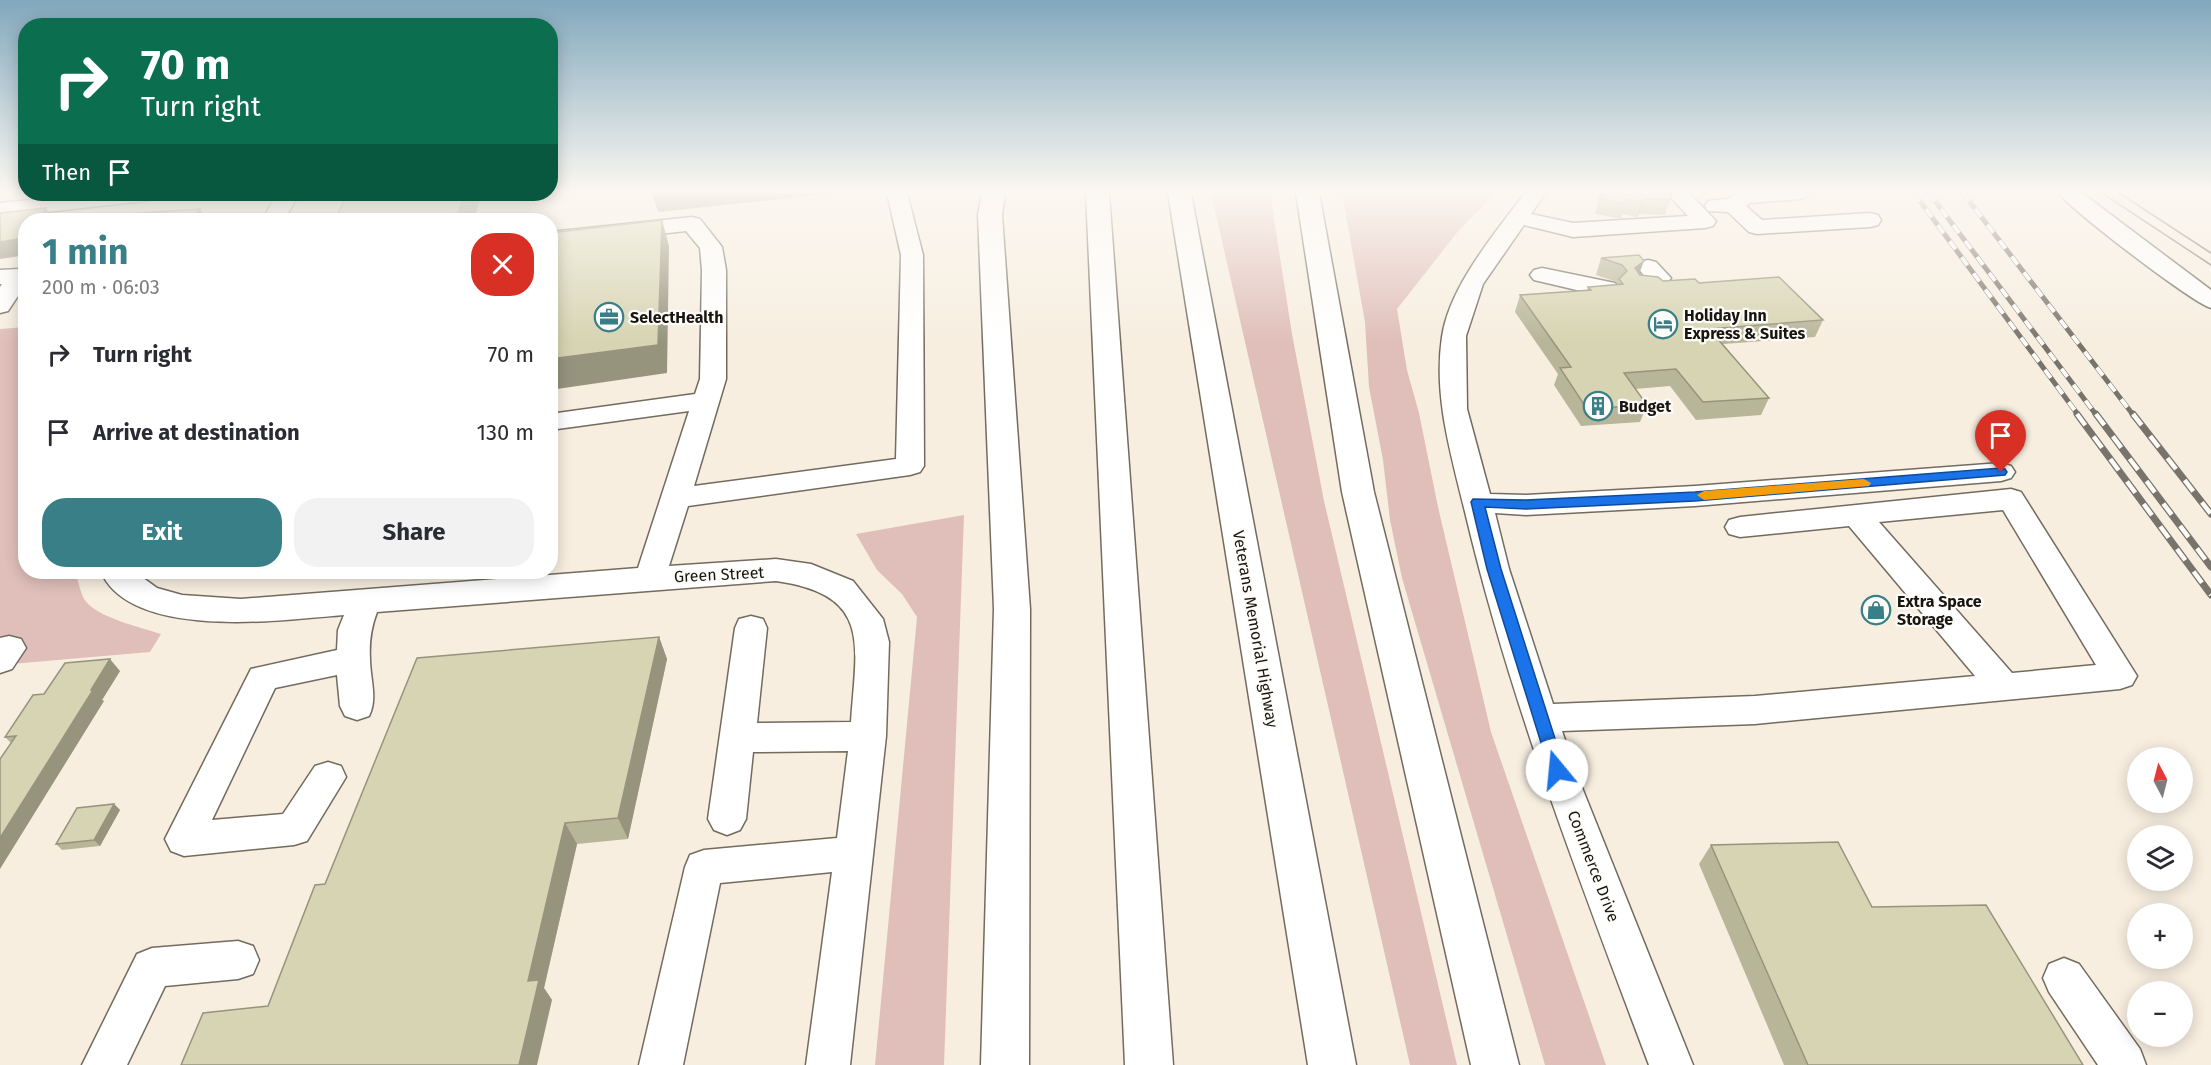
<!DOCTYPE html>
<meta charset="utf-8">
<style>
body{margin:0;font-family:"Fira Sans",sans-serif;background:#f2f2f3;color:#2b2b33;height:100vh;display:flex;flex-direction:column;font-size:22px;white-space:nowrap}
*{box-sizing:border-box;margin:0}
p{font-size:20px;color:#7c7c81}
.icon{flex:none;width:33px;height:33px;fill:none;stroke:currentColor;stroke-width:2;stroke-linecap:round;stroke-linejoin:round}
.map{position:relative;flex:1;overflow:hidden}
.sheet{position:absolute;left:18px;top:213px;width:540px;height:366px;display:flex;flex-direction:column;background:#fff;border-radius:24px;box-shadow:0 3px 15px #0003}
.sheet>*{flex:none}
.hud{position:absolute;left:18px;top:18px;width:540px;height:183px;border-radius:24px;box-shadow:0 3px 15px #0003;background:#0b6e4f;color:#fff;overflow:hidden}
.needle{width:39px;rotate:353deg}
.fabs{position:absolute;left:2127px;top:747px;display:grid;gap:12px}
.fabs a{display:grid;place-items:center;width:66px;height:66px;border-radius:50%;background:#fff;box-shadow:0 3px 15px #0003;font-size:30px}
.pin{position:absolute;display:grid;place-items:center;width:51px;height:51px;color:#fff;margin:-62px -26px;border-radius:50% 50% 50% 0;rotate:-45deg;box-shadow:0 0 6px #0007}
.pin .icon{rotate:45deg}
.me{position:absolute;width:66px;margin:-33px;rotate:343deg;stroke-linejoin:round;filter:drop-shadow(0 0 4px #0008)}
.turn{display:flex;align-items:center;gap:21px;height:126px;padding:0 24px;font-size:27px}
.turn .icon{width:78px;height:78px;stroke-width:2.5}
.turn b{display:block;font-size:42px;line-height:51px}
.then{display:flex;align-items:center;height:57px;padding:0 24px;background:#0003;gap:12px;font-size:22px}
.round{display:grid;place-items:center;flex:none;width:63px;height:63px;border-radius:24px;background:#f2f2f3}
.headline{display:flex;align-items:center;justify-content:space-between;height:102px;padding:0 24px}
h1{font-size:36px;font-weight:700;line-height:45px;color:#387f88}
.cta{display:flex;gap:12px;margin-top:auto;padding:12px 24px}
.cta a{flex:1;height:69px;border-radius:24px;background:#387f88;color:#fff;font-size:24px;font-weight:700;line-height:69px;text-align:center}
.cta a+a{background:#f2f2f3;color:#2b2b33}
ul{padding:0;list-style:none}
li{display:flex;align-items:center;gap:18px;height:78px;padding:0 24px}
li div{flex:1}
li b{display:block;font-size:22px}
li em{font-style:normal}
.map>svg:first-child{display:block}
.green{fill:#e0bfba}
.lines{fill:none;stroke-linecap:round;stroke-linejoin:round}
.minor-casing{stroke:#726b5e;stroke-width:3}
.major-casing{stroke:#726b5e;stroke-width:3}
.highway-casing{stroke:#726b5e;stroke-width:3}
.minor{fill:#fff;fill-rule:evenodd}
.major{fill:#fff;fill-rule:evenodd}
.highway{fill:#fff;fill-rule:evenodd}
.tram{stroke:#79746b;stroke-width:1.5}
.rail-far1-casing{stroke:#79746b;stroke-width:5}
.rail-casing{stroke:#79746b;stroke-width:7}
.rail-far1{stroke:#fefcf9;stroke-width:4;stroke-dasharray:10;stroke-linecap:butt}
.rail{stroke:#fefcf9;stroke-width:4.5;stroke-dasharray:14;stroke-linecap:butt}
.wall{fill:#b8b699}
.shaded-wall{fill:#96947d}
.building{fill:#d6d4b2;stroke:#96947d;stroke-width:1.5}
.route{fill:#1a73e8;stroke:#114b97;stroke-width:1.5}
.slow{fill:#f59e0b}
.labels{text-anchor:middle;stroke-width:4.5;stroke-linejoin:round;paint-order:stroke}
.poi-label{font-size:16px;font-weight:bold;fill:#191611;stroke:#fefcf9;text-anchor:start}
.street-label{font-size:16px;fill:#191611;stroke:#fefcf9}
</style>
<div class="map">
<svg width="2211" height="1065" viewBox="0 0 2211 1065">
<rect width="100%" height="100%" fill="#f7eee0"/>
<g class="green">
<polygon points="1211,193 1270,193 1292,334 1324,501 1457,1065 1410,1065"/>
<polygon points="1342,193 1496,193 1459,230 1397,309 1407,370 1419,413 1438,507 1491,732 1606,1065 1545,1065 1402,578 1390,520 1383,460 1369,387 1365,322"/>
<path d="M25,327l1,245h49c3,8 5,19 9,27 13,19 56,28 77,35l-11,18 -150,13v-336z"/>
<polygon points="964,515 944,1065 875,1065 917,617 902,594 877,570 856,534"/>
</g>
<g class="lines">
<g class="minor-casing">
<g id="minor">
<path d="M887,193h20l16,62 1,211 -4,6 -10,3 -222,31 -19,60 107,-7 35,5 42,17 30,38 6,23 -3,94 -36,329h-44l26,-193 -112,11 -37,182h-44l46,-198 5,-12 14,-5 133,-12 11,-87 -95,1 -7,67 -6,11 -13,5 -13,-5 -6,-11 27,-191 4,-9 12,-3 12,3 4,9 -10,95 94,-1c5,-78 22,-127 -75,-141l-399,31c-6,16 -8,30 -7,47 0,19 8,40 -1,57l-12,4 -12,-4 -5,-10 -3,-31 -62,13 -63,132 71,-6 32,-48 13,-4 13,4 5,11 -39,64 -13,4 -110,11 -13,-5 -6,-12 86,-170 86,-19 1,-20 6,-15c-61,5 -212,26 -243,-43h34l22,16 25,7 59,4 397,-31 51,-157 -139,19v-16l145,-20 5,-15 2,-109 -2,-22 -14,-17 -136,15v-14l142,-15 8,2 22,28 4,23v109l-32,107 202,-27 5,-204z"/>
<path d="M1525,193h20l-14,21 42,9 115,-7 -21,-23h22l27,28 -3,5 -8,2 -132,9 -49,-12 -41,59 -17,52 1,73 23,85 36,1 169,-9 306,-23 10,3 4,6 -4,6 -10,3 -306,25 -169,9 -31,-2 14,56 44,135 202,-8 220,-20 -126,-150 -109,11 -11,-3 -4,-7 4,-7 11,-3 271,-28 10,3 116,184 -5,9 -12,4 -365,35 -193,7 13,39 118,295h-44c-68,-181 -138,-360 -183,-549 -14,-59 -33,-118 -24,-179 7,-50 53,-104 83,-144zM2003,510l93,155 -84,8 -133,-151z"/>
<polygon points="1737,193 1809,193 1806,197 1799,199 1750,203 1746,206 1762,220 1870,213 1878,215 1881,220 1878,225 1870,227 1757,234 1749,232 1728,212 1708,211 1705,206 1708,201 1728,199"/>
<path d="M2059,193h23l129,97v18c-17,-4 -143,-100 -152,-115z"/>
<polygon points="277,194 299,194 284,220 262,220"/>
<path d="M1648,260l8,2 15,16c-9,13 -20,16 -35,12l-4,-5 4,-5 10,-2 -9,-11 3,-5z"/>
<polygon points="1542,268 1615,283 1619,288 1615,293 1598,295 1534,280 1530,275 1534,270"/>
<polygon points="19,269 26,271 26,284 8,311 0,313 0,287 2,284 0,284 0,270"/>
<polygon points="9,636 21,639 26,648 12,669 0,673 0,638"/>
<polygon points="238,941 253,946 259,960 253,974 238,979 165,986 127,1065 82,1065 137,954 152,948"/>
<polygon points="2064,958 2079,964 2140,1049 2146,1065 2098,1065 2049,992 2043,978 2049,964"/>
</g>
</g>
<g class="major-casing">
<polygon id="major" points="86,194 157,194 153,199 145,201 0,217 0,203"/>
</g>
<g class="highway-casing">
<g id="highway">
<polygon points="982,193 1005,193 1002,215 1030,609 1029,1065 981,1065 994,609 978,215"/>
<polygon points="1086,193 1109,193 1173,1065 1125,1065"/>
<polygon points="1168,193 1191,193 1356,1065 1308,1065"/>
<polygon points="1296,193 1319,193 1374,492 1519,1065 1471,1065 1342,492"/>
</g>
</g>
<use href="#minor" class="minor"/>
<use href="#major" class="major"/>
<use href="#highway" class="highway"/>
<g class="tram">
<polyline points="2102,193 2211,265"/>
<polyline points="2119,193 2211,253"/>
</g>
<g class="rail-far1-casing">
<g id="rail-far1">
<polyline points="1914,193 2079,416"/>
<polyline points="1929,193 2097,416"/>
<polyline points="1963,193 2134,416"/>
</g>
</g>
<g class="rail-casing">
<g id="rail">
<polyline points="2077,414 2211,595"/>
<polyline points="2096,414 2211,567"/>
<polyline points="2133,414 2211,514"/>
</g>
</g>
<use href="#rail-far1" class="rail-far1"/>
<use href="#rail" class="rail"/>
</g>
<g class="wall">
<polygon points="1600,193 1672,193 1670,200 1665,215 1639,214 1637,217 1622,214 1621,218 1617,218 1595,214"/>
<polygon points="1639,255 1640,274 1663,281 1699,283 1823,320 1815,337 1723,344 1769,398 1761,415 1696,420 1670,386 1635,389 1647,405 1640,422 1581,426 1554,385 1558,374 1515,312 1520,295 1587,290 1588,287 1617,285 1617,282 1596,275 1601,258"/>
<polygon points="659,637 667,659 628,839 577,844 544,988 552,1000 268,1006 325,884"/>
<polygon points="120,671 102,700 104,701 11,743 5,737 44,694"/>
<polygon points="114,804 120,810 100,846 62,850 56,844"/>
<polygon points="1711,845 1872,907 2083,1065 1784,1065 1699,864"/>
</g>
<g class="shaded-wall">
<polygon points="652,193 836,193 658,212"/>
<polygon points="464,194 480,194 481,196 474,220 456,220"/>
<polygon points="1644,199 1639,214 1637,217 1642,202"/>
<polygon points="46,208 54,220 36,220"/>
<polygon points="200,209 206,220 190,220"/>
<polygon points="662,220 669,246 667,373 550,390 550,359"/>
<polygon points="26,236 26,255 0,259 0,242"/>
<polygon points="1644,261 1638,277 1635,268"/>
<polygon points="659,637 667,659 628,839 618,818"/>
<polygon points="110,659 120,671 102,700 104,701 0,869 0,838"/>
<polygon points="114,804 120,810 100,846 94,840"/>
<polygon points="565,823 577,844 544,988 552,1000 537,1065 519,1065 528,981"/>
</g>
<g class="building">
<polygon points="1601,193 1672,193 1670,200 1644,199 1642,202 1627,199 1626,203 1622,203 1600,199"/>
<polygon points="347,194 464,194 456,220 335,220"/>
<polygon points="46,208 36,220 26,220 26,236 24,238 0,242 0,213"/>
<polygon points="200,209 190,220 65,220 68,218"/>
<polygon points="662,220 658,345 550,359 550,233"/>
<polygon points="1639,255 1644,261 1635,268 1640,275 1658,277 1663,281 1695,279 1699,283 1779,277 1823,320 1709,329 1769,398 1703,402 1676,369 1624,373 1647,405 1587,409 1560,368 1571,367 1520,295 1591,290 1588,287 1623,284 1619,279 1627,271 1622,265 1601,258"/>
<polygon points="659,637 618,818 565,823 528,981 539,980 519,1065 181,1065 203,1013 268,1006 315,885 325,884 417,658"/>
<polygon points="110,659 91,690 93,690 0,838 0,759 16,736 5,737 33,695 44,694 65,663"/>
<polygon points="114,804 94,840 56,844 77,808"/>
<polygon points="1838,842 1872,907 1986,905 2083,1065 1808,1065 1711,845"/>
</g>
<linearGradient id="sky" x2="0" y2="1"><stop stop-color="#81a8bc"/><stop offset="0.56" stop-color="#fbf7f1"/><stop offset="1" stop-color="#fbf7f1" stop-opacity="0"/></linearGradient>
<rect width="2211" height="342" fill="url(#sky)"/>
<polygon class="route" points="2001,468 2005,469 2007,472 2005,475 1695,501 1526,509 1485,507 1501,569 1565,770 1563,775 1557,777 1551,775 1487,569 1471,502 1473,499 1526,500 1695,492"/>
<polygon class="slow" points="1864,479 1871,483 1869,486 1704,500 1697,495 1704,491"/>
<defs>
<g id="office-ring" transform="scale(1.5)"><circle r="9.5" fill="#fefcf9" stroke="#387f88" stroke-width="1.5"/><path d="M-6-3h4V-5.5h4V-3h4V5H-6ZM-1-4.5V-3h2v-1.5ZM-6 0V1H6V0Z" fill="#387f88"/></g>
<g id="hotel-ring" transform="scale(1.5)"><circle r="9.5" fill="#fefcf9" stroke="#387f88" stroke-width="1.5"/><path d="M-6-4.5h1.5V1H6V5H4.5V3h-9V5H-6ZM-4 0a1.8 1.8 0 1 1 3.6 0ZM.5 0V-2.5h3Q6-2.5 6 0Z" fill="#387f88"/></g>
<g id="building-ring" transform="scale(1.5)"><circle r="9.5" fill="#fefcf9" stroke="#387f88" stroke-width="1.5"/><path d="M-4-6H4V6H1V3H-1V6H-4ZM-2.5-4.3h1.7v1.8h-1.7ZM.8-4.3h1.7v1.8H.8ZM-2.5-1h1.7V.8h-1.7ZM.8-1h1.7V.8H.8Z" fill="#387f88"/></g>
<g id="shop-ring" transform="scale(1.5)"><circle r="9.5" fill="#fefcf9" stroke="#387f88" stroke-width="1.5"/><path d="M-5-2.5h2.3a2.7 3.5 0 0 1 5.4 0H5L5.5 6h-11ZM-1.5-2.5h3a1.5 2.3 0 0 0-3 0Z" fill="#387f88"/></g>
</defs>
<g fill-rule="evenodd">
<use href="#office-ring" x="609" y="317"/>
<use href="#hotel-ring" x="1663" y="324"/>
<use href="#building-ring" x="1598" y="406"/>
<use href="#shop-ring" x="1876" y="610"/>
</g>
<g class="labels">
<g class="poi-label">
<text x="1684" y="321">Holiday Inn<tspan x="1684" dy="18">Express &amp; Suites</tspan></text>
<text x="630" y="323">SelectHealth</text>
<text x="1619" y="412">Budget</text>
<text x="1897" y="607">Extra Space<tspan x="1897" dy="18">Storage</tspan></text>
</g>
<g class="street-label">
<text transform="translate(719 574) rotate(-3)" y="6">Green Street</text>
<text transform="translate(1256 629) rotate(80)" y="6">Veterans Memorial Highway</text>
<text transform="translate(1594 866) rotate(69)" y="6">Commerce Drive</text>
</g>
</g>
</svg>
<div class="fabs">
<a><svg class="needle" viewBox="-14 -14 28 28"><path d="M0-13l5 13h-10z" fill="#e53935"/><path d="M0 13l5-13h-10z" fill="#7c7c81"/></svg></a>
<a><svg class="icon" aria-label="layers" viewBox="0 0 24 24"><path d="M12 4l9 5-9 5-9-5zM3 14l9 5 9-5"/></svg></a>
<a>+</a>
<a>−</a>
</div>
<div class="pin" style="left:2001px;top:472px;background:#d93025"><svg class="icon" aria-label="arrive" viewBox="0 0 24 24"><path d="M6 21V4h12l-3 4 3 4H6"/></svg></div>
<svg class="me" style="left:1557px;top:770px" viewBox="-20 -20 40 40"><circle r="19" fill="#fff"/><path d="M0-13L10 11 0 6-10 11z" fill="#1a73e8"/></svg>
<div class="hud">
<div class="turn"><svg class="icon" aria-label="right" viewBox="0 0 24 24"><path d="M7 20v-9h11M14 6l5 5-5 5"/></svg><div><b>70 m</b>Turn right</div></div>
<div class="then">Then<svg class="icon" aria-label="arrive" viewBox="0 0 24 24"><path d="M6 21V4h12l-3 4 3 4H6"/></svg></div>
</div>
<section class="sheet">
<div class="headline"><div><h1>1 min</h1><p>200 m · 06:03</p></div><a class="round" style="background:#d93025;color:#fff"><svg class="icon" aria-label="close" viewBox="0 0 24 24"><path d="M6 6l12 12M18 6L6 18"/></svg></a></div>
<ul>
<li><svg class="icon" aria-label="right" viewBox="0 0 24 24"><path d="M7 20v-9h11M14 6l5 5-5 5"/></svg><div><b>Turn right</b></div><em>70 m</em></li>
<li><svg class="icon" aria-label="arrive" viewBox="0 0 24 24"><path d="M6 21V4h12l-3 4 3 4H6"/></svg><div><b>Arrive at destination</b></div><em>130 m</em></li>
</ul>
<div class="cta"><a>Exit</a><a>Share</a></div>
</section>
</div>
